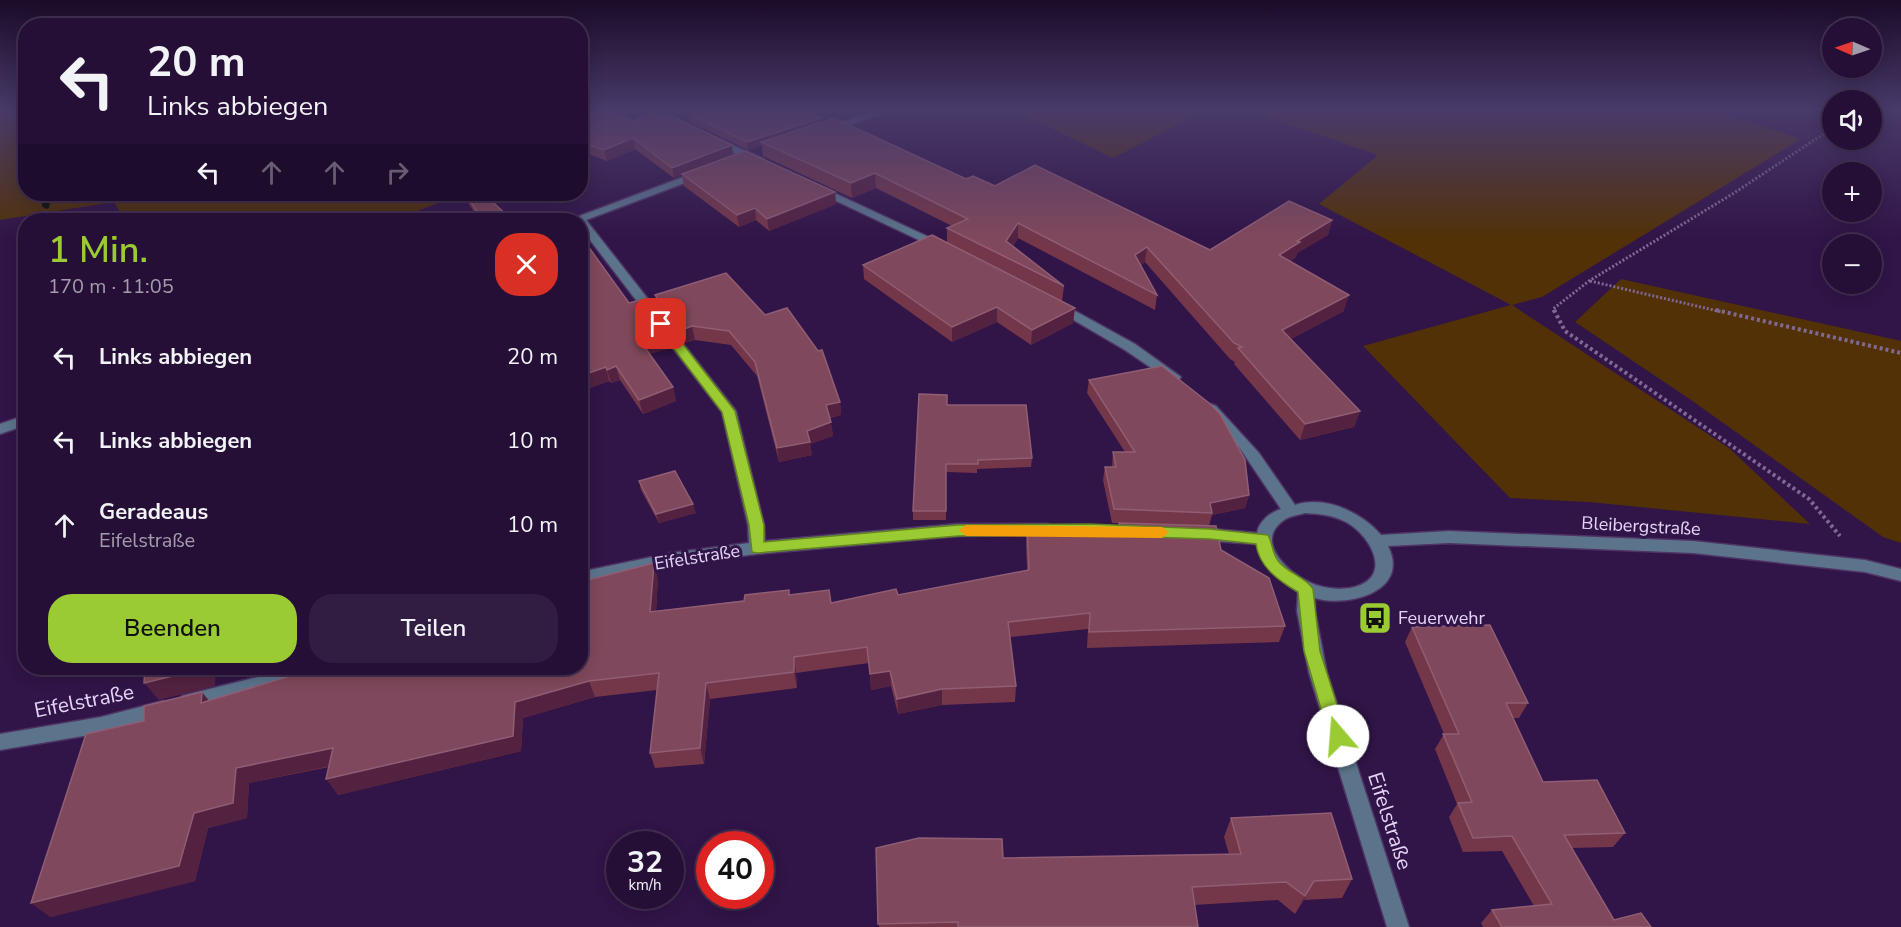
<!DOCTYPE html>
<html lang="de">
<meta charset="utf-8">
<style>
body{margin:0;font-family:"Nunito Sans",sans-serif;background:#311d42;color:#f1f3f6;height:100vh;display:flex;flex-direction:column;font-size:22px;white-space:nowrap}
*{box-sizing:border-box;margin:0}
p{font-size:20px;color:#a39cad}
.icon{flex:none;width:33px;height:33px;fill:none;stroke:currentColor;stroke-width:2;stroke-linecap:round;stroke-linejoin:round}
.map{position:relative;flex:1;overflow:hidden}
.panel{position:absolute;left:18px;top:213px;width:570px;height:462px;display:flex;flex-direction:column;background:#250f36;border-radius:24px;box-shadow:0 3px 15px #0003,0 0 0 2px #422f51}
.panel>*{flex:none}
.banner{position:absolute;left:18px;top:18px;width:570px;height:183px;border-radius:24px;box-shadow:0 3px 15px #0003,0 0 0 2px #422f51;background:#250f36;color:#f1f3f6;overflow:hidden}
.needle{width:39px;rotate:272deg}
.fabs{position:absolute;left:1822px;top:18px;display:grid;gap:12px}
.fabs a{display:grid;place-items:center;width:60px;height:60px;border-radius:50%;background:#250f36;box-shadow:0 3px 15px #0003,0 0 0 2px #422f51;font-size:30px}
.speed{position:absolute;left:606px;top:831px;display:flex;gap:12px;font-size:30px;font-weight:700;text-align:center}
.speed>*{display:grid;place-content:center;width:78px;height:78px;border-radius:50%;background:#250f36;box-shadow:0 3px 15px #0003,0 0 0 2px #422f51;line-height:1}
.speed small{font-size:15px;font-weight:400}
.speed .limit{border:9px solid #d22;background:#fff;color:#111}
.pin{position:absolute;display:grid;place-items:center;width:51px;height:51px;color:#fff;margin:-26px;border-radius:12px;box-shadow:0 3px 9px #0006}
.me{position:absolute;width:66px;margin:-33px;rotate:342deg;stroke-linejoin:round;filter:drop-shadow(0 0 4px #0008)}
.turn{display:flex;align-items:center;gap:21px;height:126px;padding:0 30px;font-size:27px}
.turn .icon{width:78px;height:78px;stroke-width:2.5}
.turn b{display:block;font-size:42px;line-height:51px}
.lanes{display:flex;align-items:center;height:57px;padding:0 30px;background:#0003;justify-content:center;gap:30px;direction:ltr}
.lanes .off{opacity:.35}
.round{display:grid;place-items:center;flex:none;width:63px;height:63px;border-radius:24px;background:#311d42}
.summary{display:flex;align-items:center;justify-content:space-between;height:102px;padding:0 30px}
h1{font-size:36px;font-weight:600;line-height:45px;color:#9bcb33}
.cta{display:flex;gap:12px;margin-top:auto;padding:12px 30px}
.cta a{flex:1;height:69px;border-radius:24px;background:#9bcb33;color:#111;font-size:24px;font-weight:600;line-height:69px;text-align:center}
.cta a+a{background:#311d42;color:#f1f3f6}
ul{padding:0;list-style:none}
li{display:flex;align-items:center;gap:18px;height:84px;padding:0 30px}
li div{flex:1}
li b{display:block;font-size:22px}
li em{font-style:normal}
.map>svg:first-child{display:block}
.green{fill:#523107}
.lines{fill:none;stroke-linecap:round;stroke-linejoin:round}
.stream{fill:#070e00;fill-rule:evenodd}
.minor-casing{stroke:#4e3364;stroke-width:3}
.path-far1{stroke:#806995;stroke-width:3;stroke-dasharray:2 2;stroke-linecap:butt}
.path{stroke:#806995;stroke-width:4;stroke-dasharray:3 3;stroke-linecap:butt}
.minor{fill:#5b748b;fill-rule:evenodd}
.wall{fill:#743749}
.shaded-wall{fill:#542241}
.building{fill:#80485c;stroke:#905e74;stroke-width:1.5}
.route{fill:#9bcb33;stroke:#658421;stroke-width:1.5}
.slow{fill:#f59e0b}
.labels{text-anchor:middle;stroke-width:6;stroke-linejoin:round;paint-order:stroke}
.street-label{font-size:18px;fill:#e4d5f6;stroke:#311448}
.poi-label{font-size:18px;fill:#e4d5f6;stroke:#311448;text-anchor:start}
.near-street-label{font-size:21px;fill:#e4d5f6;stroke:#311448}
</style>
<div class="map">
<svg width="1901" height="927" viewBox="0 0 1901 927">
<rect width="100%" height="100%" fill="#311448"/>
<g class="green">
<polygon points="0,109 25,109 26,194 463,194 403,216 406,220 125,220 114,202 0,220"/>
<polygon points="1011,109 1207,109 1113,158"/>
<polygon points="1256,109 1709,109 1801,139 1542,297 1512,305 1729,448 1810,524 1589,502 1510,498 1363,346 1511,305 1319,204 1378,155 1261,115"/>
<polygon points="1621,279 1901,341 1901,543 1883,537 1691,400 1575,322"/>
</g>
<g class="lines">
<polygon class="stream" points="43,194 51,194 49,208 46,209 42,206"/>
<g class="minor-casing">
<g id="minor">
<polygon points="643,109 657,109 689,126 681,128"/>
<polygon points="878,109 894,109 830,132 821,130"/>
<polygon points="714,137 764,159 765,161 756,163 710,142 710,138"/>
<polygon points="702,170 707,173 706,175 586,220 736,411 764,525 765,541 958,524 1047,524 1053,526 1055,530 1053,534 958,536 757,554 671,565 580,584 580,572 671,553 749,543 748,525 722,412 580,227 580,220 569,220"/>
<polygon points="817,185 946,245 948,247 946,249 938,249 813,190 813,186"/>
<polygon points="1057,301 1135,344 1181,377 1179,380 1169,380 1125,350 1053,308 1051,305 1053,302"/>
<path d="M1211,404l5,2 43,47 36,52c30,-10 66,7 86,30l68,-4 244,10 172,19 36,9v12l-36,-9 -172,-19 -244,-10 -61,3c23,46 -41,62 -73,52v13l12,62 82,254h-22l-78,-254 -12,-62 1,-19c-21,-13 -33,-25 -42,-48l-56,-4 -6,-2 -2,-4 2,-4 6,-2 57,5c2,-12 14,-21 24,-24l-42,-62 -33,-35 -2,-3zM1305,513c14,1 28,2 41,9 27,15 48,58 4,66 -13,2 -29,0 -41,-6 -22,-10 -55,-41 -25,-62 5,-4 15,-5 21,-7z"/>
<polygon points="26,415 26,425 0,434 0,424"/>
<polygon points="294,668 325,668 322,673 189,710 182,708 180,702 182,696 189,694"/>
<polygon points="163,701 170,703 172,709 170,715 163,717 101,733 0,750 0,734 101,717"/>
</g>
</g>
<g class="path-far1">
<polyline points="1590,281 1722,312"/>
<polyline points="1554,312 1553,309 1589,281 1734,193 1828,131 1833,119"/>
</g>
<g class="path">
<polyline points="1554,310 1565,331 1809,499 1840,536"/>
<polyline points="1716,310 1901,353"/>
</g>
<use href="#minor" class="minor"/>
</g>
<g class="wall">
<polygon points="580,109 633,121 733,155 835,192 836,204 769,231 756,220 739,227 684,186 682,175 674,178 635,149 607,161 580,151"/>
<polygon points="688,114 821,122 966,179 995,186 1210,250 1332,220 1328,235 1297,253 1296,257 1290,261 1344,311 1291,339 1360,411 1354,427 1300,440 1234,364 1235,362 1230,359 1145,262 1141,265 1157,295 1155,310 1018,238 1013,246 1064,286 1062,301 947,243 947,228 952,226 876,188 852,198 763,156 762,145 748,150 690,122"/>
<polygon points="465,194 484,194 512,220 479,220 467,201"/>
<polygon points="580,235 629,303 667,334 670,348 649,354 673,387 676,401 643,414 620,380 611,383 609,381 581,391 580,390"/>
<polygon points="863,265 1075,308 1073,323 1031,345 997,322 952,342 864,279"/>
<polygon points="726,273 840,402 841,415 830,418 833,436 810,444 812,455 779,462 757,376 731,345 695,340 685,343 658,308 655,295"/>
<polygon points="1089,380 1249,495 1245,508 1212,515 1209,526 1112,523 1103,480 1105,467 1112,467 1113,452 1125,452 1087,393"/>
<polygon points="947,405 1032,458 1031,467 977,469 977,473 946,472 946,520 913,520 913,511"/>
<polygon points="639,481 696,513 659,523 641,490"/>
<polygon points="1119,523 1221,550 1285,626 1279,642 1087,648 1088,629 1010,637 1016,686 1015,702 942,705 898,714 891,686 871,690 869,663 796,673 797,688 710,699 704,764 655,768 650,753 657,690 595,697 523,718 521,751 338,795 329,767 249,783 247,818 208,828 195,881 50,917 144,721 209,701 658,579 656,611 789,595 831,603 898,595 1027,570 1026,543 1027,526 1118,528"/>
<polygon points="1412,627 1528,703 1519,718 1513,718 1543,782 1625,833 1613,847 1572,848 1614,920 1651,927 1483,927 1481,923 1492,910 1534,906 1502,851 1463,852 1449,817 1457,804 1435,749 1444,734 1405,642"/>
<polygon points="1231,818 1352,879 1342,898 1304,900 1295,914 1278,900 1194,905 1198,927 879,927 876,848 1003,858 1229,854 1224,837"/>
</g>
<g class="shaded-wall">
<polygon points="821,118 821,125 761,142 762,145 748,150 747,142"/>
<polygon points="633,138 635,149 607,161 604,150"/>
<polygon points="732,145 733,156 674,178 672,168"/>
<polygon points="875,173 876,188 852,198 851,183"/>
<polygon points="835,192 836,204 769,231 767,219"/>
<polygon points="755,208 756,220 739,227 737,215"/>
<polygon points="1332,220 1328,235 1297,253 1296,257 1275,271 1279,255 1297,241"/>
<polygon points="1018,223 1018,238 1006,256 1006,241"/>
<polygon points="1147,247 1145,262 1133,270 1135,255"/>
<polygon points="1349,295 1344,311 1278,346 1282,330"/>
<polygon points="997,307 997,322 952,342 952,327"/>
<polygon points="1075,308 1073,323 1031,345 1032,330"/>
<polygon points="692,326 695,340 685,343 682,330"/>
<polygon points="667,334 670,348 644,356 641,342"/>
<polygon points="616,366 620,380 611,383 607,370"/>
<polygon points="606,367 609,381 581,391 580,376"/>
<polygon points="673,387 676,401 643,414 639,400"/>
<polygon points="840,402 841,415 827,418 826,405"/>
<polygon points="1360,411 1354,427 1300,440 1305,424"/>
<polygon points="831,422 833,436 810,444 812,455 779,462 777,448 807,431"/>
<polygon points="1249,495 1245,508 1212,515 1212,513 1210,503"/>
<polygon points="693,504 696,513 659,523 656,514"/>
<polygon points="654,563 658,579 655,628 650,612"/>
<polygon points="794,657 796,673 797,688 794,672"/>
<polygon points="202,668 216,668 215,686 159,700 144,683"/>
<polygon points="890,671 891,686 871,690 870,674"/>
<polygon points="589,681 595,697 523,718 521,751 338,795 326,779 515,702"/>
<polygon points="706,683 710,699 704,764 700,748"/>
<polygon points="942,689 942,705 898,714 897,699"/>
<polygon points="202,692 215,708 201,703"/>
<polygon points="333,748 344,763 249,783 247,818 208,828 195,881 50,917 31,903 194,813 236,768"/>
<polygon points="1314,881 1304,900 1295,914 1305,896"/>
</g>
<g class="building">
<polygon points="580,109 610,109 633,121 652,114 663,119 672,116 732,145 672,168 633,138 604,150 580,142"/>
<polygon points="706,109 803,109 821,118 747,142 688,114"/>
<polygon points="834,118 966,179 973,176 995,186 1035,165 1210,250 1289,201 1332,220 1297,241 1300,242 1279,255 1349,295 1282,330 1360,411 1305,424 1238,348 1242,347 1234,343 1147,247 1135,255 1157,295 1018,223 1006,241 1064,286 947,228 968,219 875,173 851,183 761,142"/>
<polygon points="745,151 835,192 767,219 755,208 737,215 682,174"/>
<polygon points="466,194 484,194 512,220 482,220"/>
<polygon points="580,235 629,303 640,300 667,334 641,342 673,387 639,400 616,366 607,370 606,367 580,376"/>
<polygon points="932,235 1075,308 1032,330 997,307 952,327 863,265"/>
<polygon points="726,273 765,315 787,308 818,351 822,350 840,402 826,405 831,422 807,431 810,442 777,448 755,362 729,331 692,326 682,330 655,295"/>
<polygon points="1162,366 1209,403 1220,414 1245,460 1249,495 1210,503 1212,513 1114,509 1105,467 1116,467 1113,452 1135,452 1089,380"/>
<polygon points="919,394 947,395 947,405 1026,405 1032,458 978,460 978,464 946,464 946,511 913,511"/>
<polygon points="675,471 693,504 656,514 639,481"/>
<polygon points="1119,523 1216,526 1221,550 1269,578 1285,626 1089,632 1090,613 1008,622 1016,686 942,689 897,699 890,671 870,674 867,647 794,657 794,672 706,683 700,748 650,753 659,673 589,681 515,702 513,736 326,779 333,748 236,768 233,803 194,813 179,866 31,903 86,734 144,721 144,706 202,692 201,703 287,677 286,668 580,668 580,582 654,563 650,612 744,601 745,595 789,590 789,595 829,590 831,603 896,589 898,595 1029,570 1027,526 1120,528"/>
<polygon points="1490,625 1528,703 1506,703 1543,782 1597,780 1625,833 1564,835 1614,920 1641,913 1651,927 1502,927 1492,910 1552,904 1512,836 1473,838 1458,803 1472,802 1443,734 1459,734 1412,627"/>
<polygon points="145,668 202,668 202,669 144,683"/>
<polygon points="1331,813 1352,879 1314,881 1305,896 1286,882 1192,887 1198,927 958,927 958,922 878,924 876,848 919,838 1002,839 1003,858 1241,854 1231,818"/>
</g>
<linearGradient id="sky" x2="0" y2="1"><stop stop-color="#1b0b28"/><stop offset="0.46" stop-color="#483a6a"/><stop offset="1" stop-color="#483a6a" stop-opacity="0"/></linearGradient>
<rect width="1901" height="239" fill="url(#sky)"/>
<path class="route" d="M661,320l4,1 70,90 29,114v17l194,-17 131,-1 121,5 58,6c5,9 4,19 11,27 9,11 28,16 34,27l7,62 27,85 -3,6 -6,2 -6,-2 -3,-6 -25,-85 -6,-59c-19,-11 -39,-25 -42,-48l-46,-5 -121,-4 -131,1 -201,17 -5,-1 -3,-27 -27,-113 -67,-88z"/>
<polygon class="slow" points="966,525 1162,527 1169,532 1162,538 966,536 959,530"/>
<defs>
<g id="bus-square" transform="scale(1.725)"><rect x="-9" y="-9" width="18" height="18" rx="4" fill="#9bcb33" stroke="#311448"/><path d="M-5-6H5V4H4V6H2V4H-2V6H-4V4H-5ZM-3.5-4V0h7V-4ZM-3.5 1.2v1.5H-2V1.2ZM2 1.2v1.5H3.5V1.2Z" fill="#111"/></g>
</defs>
<g fill-rule="evenodd">
<use href="#bus-square" x="1375" y="618"/>
</g>
<g class="labels">
<g class="street-label">
<text transform="translate(1641 526) rotate(3)" y="6">Bleibergstraße</text>
<text transform="translate(697 557) rotate(-9)" y="6">Eifelstraße</text>
</g>
<g class="poi-label">
<text x="1398" y="624">Feuerwehr</text>
</g>
<g class="near-street-label">
<text transform="translate(84 701) rotate(-11)" y="7">Eifelstraße</text>
<text transform="translate(1390 821) rotate(72)" y="7">Eifelstraße</text>
</g>
</g>
</svg>
<div class="fabs">
<a><svg class="needle" viewBox="-14 -14 28 28"><path d="M0-13l5 13h-10z" fill="#e53935"/><path d="M0 13l5-13h-10z" fill="#a39cad"/></svg></a>
<a><svg class="icon" aria-label="sound" viewBox="0 0 24 24"><path d="M4 9h4l5-4v14l-5-4H4zM17 9q2 3 0 6"/></svg></a>
<a>+</a>
<a>−</a>
</div>
<div class="speed"><div>32<small>km/h</small></div><div class="limit">40</div></div>
<div class="pin" style="left:661px;top:324px;background:#d93025"><svg class="icon" aria-label="arrive" viewBox="0 0 24 24"><path d="M6 21V4h12l-3 4 3 4H6"/></svg></div>
<svg class="me" style="left:1338px;top:736px" viewBox="-20 -20 40 40"><circle r="19" fill="#fff"/><path d="M0-13L10 11 0 6-10 11z" fill="#9bcb33"/></svg>
<div class="banner">
<div class="turn"><svg class="icon" aria-label="left" viewBox="0 0 24 24"><path d="M17 20v-9H6M10 6l-5 5 5 5"/></svg><div><b>20 m</b>Links abbiegen</div></div>
<div class="lanes"><svg class="icon" aria-label="left" viewBox="0 0 24 24"><path d="M17 20v-9H6M10 6l-5 5 5 5"/></svg><svg class="icon off" aria-label="ahead" viewBox="0 0 24 24"><path d="M12 20V5M6 11l6-6 6 6"/></svg><svg class="icon off" aria-label="ahead" viewBox="0 0 24 24"><path d="M12 20V5M6 11l6-6 6 6"/></svg><svg class="icon off" aria-label="right" viewBox="0 0 24 24"><path d="M7 20v-9h11M14 6l5 5-5 5"/></svg></div>
</div>
<section class="panel">
<div class="summary"><div><h1>1 Min.</h1><p>170 m · 11:05</p></div><a class="round" style="background:#d93025;color:#fff"><svg class="icon" aria-label="close" viewBox="0 0 24 24"><path d="M6 6l12 12M18 6L6 18"/></svg></a></div>
<ul>
<li><svg class="icon" aria-label="left" viewBox="0 0 24 24"><path d="M17 20v-9H6M10 6l-5 5 5 5"/></svg><div><b>Links abbiegen</b></div><em>20 m</em></li>
<li><svg class="icon" aria-label="left" viewBox="0 0 24 24"><path d="M17 20v-9H6M10 6l-5 5 5 5"/></svg><div><b>Links abbiegen</b></div><em>10 m</em></li>
<li><svg class="icon" aria-label="ahead" viewBox="0 0 24 24"><path d="M12 20V5M6 11l6-6 6 6"/></svg><div><b>Geradeaus</b><p>Eifelstraße</p></div><em>10 m</em></li>
</ul>
<div class="cta"><a>Beenden</a><a>Teilen</a></div>
</section>
</div>
